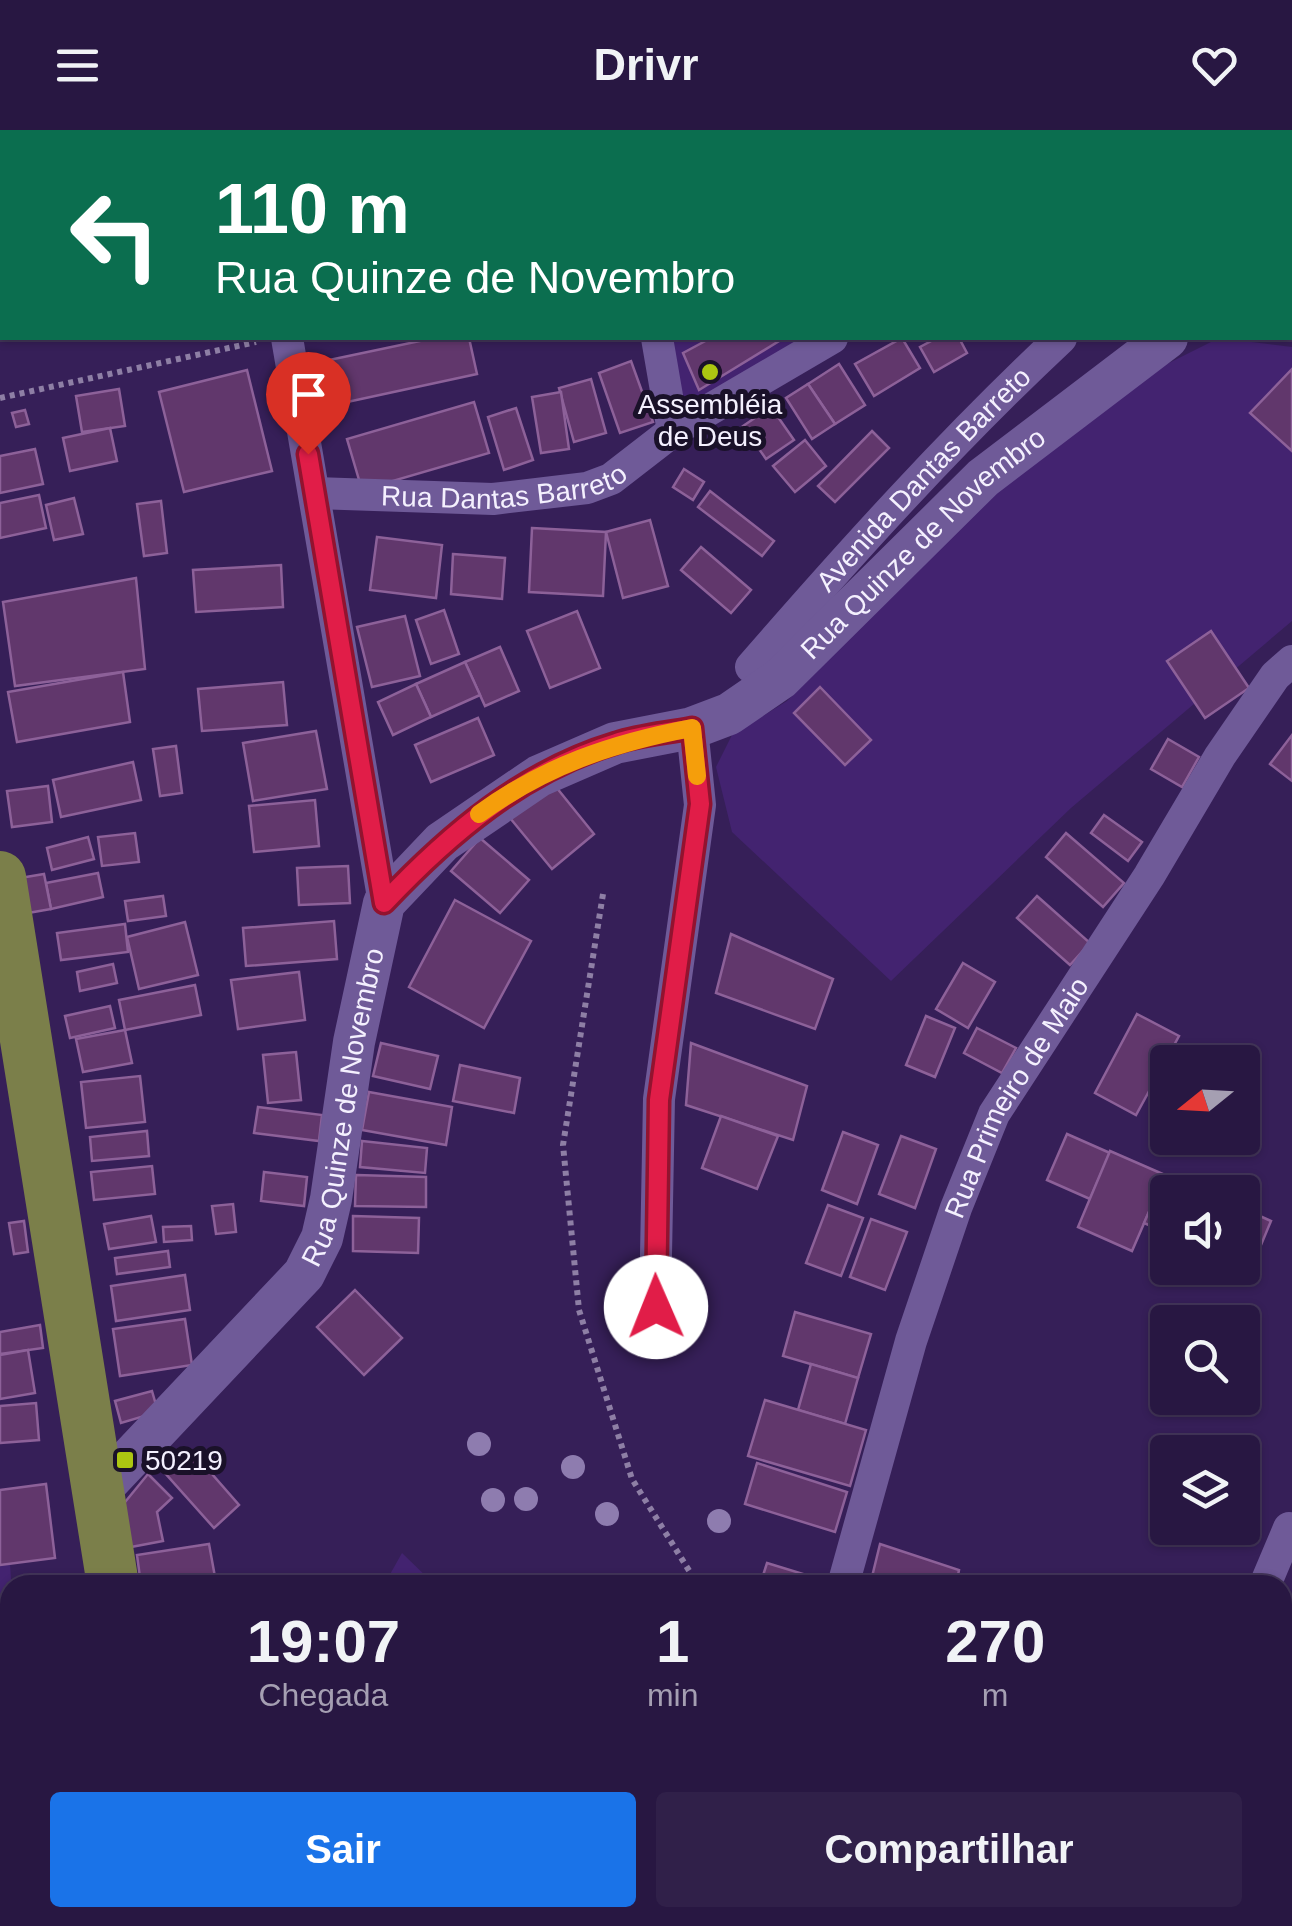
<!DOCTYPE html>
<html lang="pt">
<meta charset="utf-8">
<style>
body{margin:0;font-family:Arial,sans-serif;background:#302049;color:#f1f3f6;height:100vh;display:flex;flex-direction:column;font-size:38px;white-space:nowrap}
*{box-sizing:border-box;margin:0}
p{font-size:32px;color:#a59fb2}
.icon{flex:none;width:55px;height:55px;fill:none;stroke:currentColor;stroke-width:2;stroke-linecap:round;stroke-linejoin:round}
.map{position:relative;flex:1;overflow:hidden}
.side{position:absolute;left:0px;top:1445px;width:1292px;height:352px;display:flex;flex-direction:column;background:#281742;border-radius:30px 30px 0 0;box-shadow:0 2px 8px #0004,0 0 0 2px #44365b}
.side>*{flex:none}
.hud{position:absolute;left:0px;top:0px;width:1292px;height:210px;box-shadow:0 2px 8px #0004,0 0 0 2px #44365b;background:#0b6e4f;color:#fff;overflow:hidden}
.needle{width:65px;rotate:252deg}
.buttons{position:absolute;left:1150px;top:915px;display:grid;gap:20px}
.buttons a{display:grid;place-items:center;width:110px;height:110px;border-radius:10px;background:#281742;box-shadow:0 2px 8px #0004,0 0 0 2px #44365b;font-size:50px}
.pin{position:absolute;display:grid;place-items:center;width:85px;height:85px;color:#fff;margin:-102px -42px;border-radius:50% 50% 50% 0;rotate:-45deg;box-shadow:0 0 10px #0007}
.pin .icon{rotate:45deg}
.me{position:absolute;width:110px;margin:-55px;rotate:359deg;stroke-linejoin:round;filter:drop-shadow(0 0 8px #0008)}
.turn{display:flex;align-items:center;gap:35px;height:210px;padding:0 50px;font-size:45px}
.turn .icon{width:130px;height:130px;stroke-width:2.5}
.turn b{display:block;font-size:70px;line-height:85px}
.eta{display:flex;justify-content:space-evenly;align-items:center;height:170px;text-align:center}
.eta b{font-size:60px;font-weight:600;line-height:70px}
.primary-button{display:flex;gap:20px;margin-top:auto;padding:20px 50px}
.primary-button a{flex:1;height:115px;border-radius:10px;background:#1a73e8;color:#fff;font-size:40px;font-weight:600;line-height:115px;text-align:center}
.primary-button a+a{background:#302049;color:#f1f3f6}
header{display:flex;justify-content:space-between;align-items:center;height:130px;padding:0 50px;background:#281742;font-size:45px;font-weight:600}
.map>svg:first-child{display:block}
.green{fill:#432370}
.building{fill:#61376c;stroke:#8d6199;stroke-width:2.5}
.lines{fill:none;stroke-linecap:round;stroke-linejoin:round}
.path{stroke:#8e7fa5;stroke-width:6;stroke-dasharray:5 5;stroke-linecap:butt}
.minor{stroke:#6f5a98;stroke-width:32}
.tertiary{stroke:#6f5a98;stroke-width:42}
.primary{stroke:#7b7f4a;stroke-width:52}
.tree{fill:#8e7caf}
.route-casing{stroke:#92132f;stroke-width:25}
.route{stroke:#e11d48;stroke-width:18}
.slow{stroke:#f59e0b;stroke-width:18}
.poi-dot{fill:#acc611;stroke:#1a1129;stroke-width:4}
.labels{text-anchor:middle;stroke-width:10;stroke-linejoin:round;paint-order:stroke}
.poi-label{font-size:28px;fill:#f4f0fe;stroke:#1a1129}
.street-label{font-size:28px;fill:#f4f0fe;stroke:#1a1129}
</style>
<header><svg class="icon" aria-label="menu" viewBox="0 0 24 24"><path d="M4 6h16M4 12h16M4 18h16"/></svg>Drivr<svg class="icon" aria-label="heart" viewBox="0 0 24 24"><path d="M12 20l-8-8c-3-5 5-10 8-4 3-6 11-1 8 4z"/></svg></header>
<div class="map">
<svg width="1292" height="1796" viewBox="0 0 1292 1796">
<rect width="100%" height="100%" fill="#361f58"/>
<g class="green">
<polygon points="663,208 818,208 689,283"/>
<polygon points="1219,208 1292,217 1292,491 1071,678 891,851 732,702 716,637 732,605 787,571 995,359 1167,234"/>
<polygon points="402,1423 435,1455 384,1455"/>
<polygon points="10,1433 11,1449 17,1455 10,1455 10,1605 0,1598 0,1435"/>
<polygon points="201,1788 294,1788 287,1796 202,1796"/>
</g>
<g class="building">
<rect x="288" y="0" width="74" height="2"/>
<polygon points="667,0 741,0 741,2 668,2"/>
<polygon points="434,208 469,208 477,244 324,277 315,233"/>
<polygon points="711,208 784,208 699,260 683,223"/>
<polygon points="902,208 920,238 874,266 855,234"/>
<polygon points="937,208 959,208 967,223 934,242 920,217"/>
<polygon points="631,231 653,292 620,303 599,243"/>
<polygon points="839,234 865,275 835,294 808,254"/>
<polygon points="1292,239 1292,321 1250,283"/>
<polygon points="247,240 272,341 184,362 159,262"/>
<polygon points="591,249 606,303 574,312 559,258"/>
<polygon points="808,254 835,294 812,309 786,268"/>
<polygon points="119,259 125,296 82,302 76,266"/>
<polygon points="561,262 569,319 541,323 532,267"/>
<polygon points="474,272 489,323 362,360 347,309"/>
<polygon points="771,277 794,310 766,329 743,296"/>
<polygon points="516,278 533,330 504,340 488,287"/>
<polygon points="25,280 29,294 16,297 12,283"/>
<polygon points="110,298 117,331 70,341 63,308"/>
<polygon points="872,301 889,318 835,372 818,356"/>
<polygon points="805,310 826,336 795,362 773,336"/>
<polygon points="35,319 43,354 0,363 0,326"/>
<polygon points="684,339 704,352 693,370 673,357"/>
<polygon points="710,361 774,411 762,426 698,377"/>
<polygon points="39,365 46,398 0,408 0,373"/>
<polygon points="74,368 83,404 54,410 46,375"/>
<polygon points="161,371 167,423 144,426 137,374"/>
<polygon points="650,390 668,456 623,468 606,402"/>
<polygon points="532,398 606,402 603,466 529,462"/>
<polygon points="377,407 442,415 436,468 370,460"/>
<polygon points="701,417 751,460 731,483 681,440"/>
<polygon points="453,424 505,428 502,469 451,464"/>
<polygon points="281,435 283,477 196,482 193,440"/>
<polygon points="136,448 145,539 15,556 3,472"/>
<polygon points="444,480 459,524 431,534 416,490"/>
<polygon points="577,481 600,538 550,558 527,501"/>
<polygon points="405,486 420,546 372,557 357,497"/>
<polygon points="1211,501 1249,558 1205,588 1167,531"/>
<polygon points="500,517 519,561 485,576 465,532"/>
<polygon points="465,532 480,565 431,587 416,554"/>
<polygon points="123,542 130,592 17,612 8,562"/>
<polygon points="283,552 287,595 202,601 198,559"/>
<polygon points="416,554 431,587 393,605 378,572"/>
<polygon points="820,557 871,610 845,635 794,583"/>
<polygon points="478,588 494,625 431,652 415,615"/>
<polygon points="316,601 327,659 253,671 243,613"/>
<polygon points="1292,605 1292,651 1270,634"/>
<polygon points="1168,609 1199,627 1182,657 1151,639"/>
<polygon points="176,616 182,663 160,666 153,619"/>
<polygon points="133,632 141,670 61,687 53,650"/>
<polygon points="552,652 594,704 552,739 510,688"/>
<polygon points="48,656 52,692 12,697 7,661"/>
<polygon points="315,670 319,716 254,722 249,676"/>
<polygon points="1104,685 1142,712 1128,731 1091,703"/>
<polygon points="135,703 139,732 102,736 98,707"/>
<polygon points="1066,703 1124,753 1103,777 1046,727"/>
<polygon points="88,707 94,729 52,740 47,718"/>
<polygon points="480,708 529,750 500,783 451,741"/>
<polygon points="348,736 350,773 299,775 297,738"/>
<polygon points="98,743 103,767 51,779 46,753"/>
<polygon points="44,744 51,779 28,783 20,748"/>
<polygon points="163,766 166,786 128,791 125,771"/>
<polygon points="1037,766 1090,813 1070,835 1017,788"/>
<polygon points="455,770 531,811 484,898 409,857"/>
<polygon points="334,791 337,829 246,836 243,798"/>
<polygon points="185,792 198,845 139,859 127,807"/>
<polygon points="125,794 128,822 61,830 57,803"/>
<polygon points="731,804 833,849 815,899 716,863"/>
<polygon points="963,833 995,852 968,898 936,879"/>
<polygon points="113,834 117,853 80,861 77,842"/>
<polygon points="299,842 305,890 238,899 231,850"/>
<polygon points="195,855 201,885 125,900 119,870"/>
<polygon points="110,876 115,898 70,908 65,886"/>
<polygon points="1137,884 1179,906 1136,985 1095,963"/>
<polygon points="926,886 955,898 935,947 906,935"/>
<polygon points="977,898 1016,918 1002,943 964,923"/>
<polygon points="125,900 132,933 83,942 76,909"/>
<polygon points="381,913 438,926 430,959 373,946"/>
<polygon points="691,913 807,956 793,1010 686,975"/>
<polygon points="296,922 301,970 268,973 263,925"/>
<polygon points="460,935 520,948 514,983 453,971"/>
<polygon points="140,946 145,992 86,998 81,952"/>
<polygon points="369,962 452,977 446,1015 362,1000"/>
<polygon points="258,977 322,985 319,1011 254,1003"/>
<polygon points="721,986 778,1006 757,1059 702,1038"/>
<polygon points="147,1001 149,1026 92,1031 90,1007"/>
<polygon points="843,1002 878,1015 857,1074 822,1060"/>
<polygon points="1067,1004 1110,1023 1090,1069 1047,1050"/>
<polygon points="901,1006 936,1019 915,1078 879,1064"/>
<polygon points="362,1011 427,1018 425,1043 360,1037"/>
<polygon points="1110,1021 1165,1045 1132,1121 1078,1097"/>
<polygon points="152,1036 155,1064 94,1070 91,1042"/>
<polygon points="264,1042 307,1047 304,1076 261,1071"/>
<polygon points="356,1045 426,1047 426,1077 355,1076"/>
<polygon points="1165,1045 1206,1062 1168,1062 1168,1103 1144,1093"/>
<polygon points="233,1074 236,1102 216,1104 212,1076"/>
<polygon points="828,1075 863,1088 841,1146 806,1133"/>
<polygon points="1242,1078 1271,1091 1251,1139 1242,1136"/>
<polygon points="151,1086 156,1112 109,1119 104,1094"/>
<polygon points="353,1086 419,1088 418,1123 353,1121"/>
<polygon points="871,1089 907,1102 885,1160 850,1147"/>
<polygon points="24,1091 28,1122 14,1124 9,1093"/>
<polygon points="191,1096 192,1110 164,1112 163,1097"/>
<polygon points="168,1121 170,1137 117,1144 115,1128"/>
<polygon points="185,1145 190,1180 116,1191 111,1156"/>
<polygon points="355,1160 402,1208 364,1245 317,1197"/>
<polygon points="795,1182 871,1204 858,1248 783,1226"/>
<polygon points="185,1189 192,1235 120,1246 113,1199"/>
<polygon points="40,1195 43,1218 0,1224 0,1202"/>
<polygon points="28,1220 35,1263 0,1269 0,1225"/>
<polygon points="811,1234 858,1248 845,1294 798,1280"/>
<polygon points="152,1261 158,1282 121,1293 115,1271"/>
<polygon points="765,1270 866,1300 850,1356 748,1326"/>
<polygon points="36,1273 39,1310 0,1313 0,1276"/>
<polygon points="191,1320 239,1375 214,1398 165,1343"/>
<polygon points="757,1333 847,1362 835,1402 745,1374"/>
<polygon points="148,1344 172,1368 157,1382 163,1411 131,1417 121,1377"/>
<polygon points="46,1354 55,1428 0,1435 0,1360"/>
<polygon points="209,1414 215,1447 141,1455 137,1425"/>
<polygon points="880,1414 959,1440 956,1455 870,1455"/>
<polygon points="767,1433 823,1450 822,1455 760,1455"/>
<polygon points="215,1447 216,1455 168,1455"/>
<polygon points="10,1662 10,1736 0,1724 0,1668"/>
<polygon points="434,1788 527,1788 520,1796 444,1796"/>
<polygon points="573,1788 641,1788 636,1796 567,1796"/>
</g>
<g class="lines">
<g class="path">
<polyline points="0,268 256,212"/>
<polyline points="603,764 563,1015 579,1180 632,1349 698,1455"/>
</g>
<g class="minor">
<polyline points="249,0 249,2"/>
<polyline points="622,0 622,2"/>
<polyline points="1002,0 1003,2"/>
<polyline points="1278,2 1280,0"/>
<polyline points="287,208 384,773"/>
<polyline points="657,208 673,301"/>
<path id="s1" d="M315,363l178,6 94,-11 24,-9 62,-48 159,-93"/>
<path id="s2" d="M751,537c99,-114 200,-226 310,-329"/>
<polyline points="655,1177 659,969 700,675 692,598"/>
<path id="s3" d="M843,1455l68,-244 45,-133 38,-94 155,-238 71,-120 55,-80 17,-15"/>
<polyline points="1265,1455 1289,1398"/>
<polyline points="0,1757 10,1768"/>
<polyline points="28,1788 35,1796"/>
<polyline points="921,1788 925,1796"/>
<polyline points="1138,1788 1139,1796"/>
</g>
<g class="tertiary">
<polyline points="1290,187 1292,187"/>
<path id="s4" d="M100,1360l204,-216 18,-36 9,-39 23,-157 30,-139 58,-61 97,-66 76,-33 77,-15 37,-14 51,-35 203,-201 184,-140"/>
</g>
<g class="primary">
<polyline points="0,747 113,1455"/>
<polyline points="166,1788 167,1796"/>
</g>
</g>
<g class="tree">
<circle cx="479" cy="1314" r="12"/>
<circle cx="573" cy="1337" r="12"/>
<circle cx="526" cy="1369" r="12"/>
<circle cx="493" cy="1370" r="12"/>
<circle cx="607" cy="1384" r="12"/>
<circle cx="719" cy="1391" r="12"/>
</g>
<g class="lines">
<g class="route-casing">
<path id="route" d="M308,324l76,449c65,-69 139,-132 232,-160 24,-8 51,-10 76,-15l8,76 -41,296 -3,207"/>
</g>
<use href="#route" class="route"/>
<path class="slow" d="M479,684c66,-48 133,-71 213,-86l5,48"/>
</g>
<g class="poi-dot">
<circle cx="710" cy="242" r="10"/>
<rect x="115" y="1320" width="20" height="20" rx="5"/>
</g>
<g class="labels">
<g class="poi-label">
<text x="710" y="284">Assembléia<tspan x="710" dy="32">de Deus</tspan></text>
<text x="145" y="1340" text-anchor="start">50219</text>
</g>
<g class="street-label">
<text dy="10" stroke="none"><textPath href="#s1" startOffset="190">Rua Dantas Barreto</textPath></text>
<text dy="10" stroke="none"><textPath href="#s2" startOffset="255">Avenida Dantas Barreto</textPath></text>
<text dy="10" stroke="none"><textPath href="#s4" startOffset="1340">Rua Quinze de Novembro</textPath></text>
<text dy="10" stroke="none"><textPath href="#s3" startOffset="520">Rua Primeiro de Maio</textPath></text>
<text dy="10" stroke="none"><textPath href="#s4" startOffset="470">Rua Quinze de Novembro</textPath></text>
</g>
</g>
</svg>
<div class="buttons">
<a><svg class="needle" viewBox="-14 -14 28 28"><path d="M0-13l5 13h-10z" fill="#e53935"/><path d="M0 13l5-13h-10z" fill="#a59fb2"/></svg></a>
<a><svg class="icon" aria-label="sound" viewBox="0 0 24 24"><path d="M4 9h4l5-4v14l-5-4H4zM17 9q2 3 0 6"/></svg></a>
<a><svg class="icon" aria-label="search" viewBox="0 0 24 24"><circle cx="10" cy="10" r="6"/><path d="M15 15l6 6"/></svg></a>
<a><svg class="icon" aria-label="layers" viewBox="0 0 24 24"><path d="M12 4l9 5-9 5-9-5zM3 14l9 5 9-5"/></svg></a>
</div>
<div class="pin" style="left:308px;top:324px;background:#d93025"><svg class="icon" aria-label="arrive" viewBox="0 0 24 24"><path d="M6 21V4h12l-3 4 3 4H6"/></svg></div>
<svg class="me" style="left:656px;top:1177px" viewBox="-20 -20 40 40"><circle r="19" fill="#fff"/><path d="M0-13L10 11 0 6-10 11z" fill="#e11d48"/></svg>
<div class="hud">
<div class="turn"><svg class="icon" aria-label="left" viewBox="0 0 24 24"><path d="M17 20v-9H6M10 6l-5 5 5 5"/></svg><div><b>110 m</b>Rua Quinze de Novembro</div></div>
</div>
<section class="side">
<div class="eta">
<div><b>19:07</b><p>Chegada</p></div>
<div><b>1</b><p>min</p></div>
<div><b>270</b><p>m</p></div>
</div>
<div class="primary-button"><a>Sair</a><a>Compartilhar</a></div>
</section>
</div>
